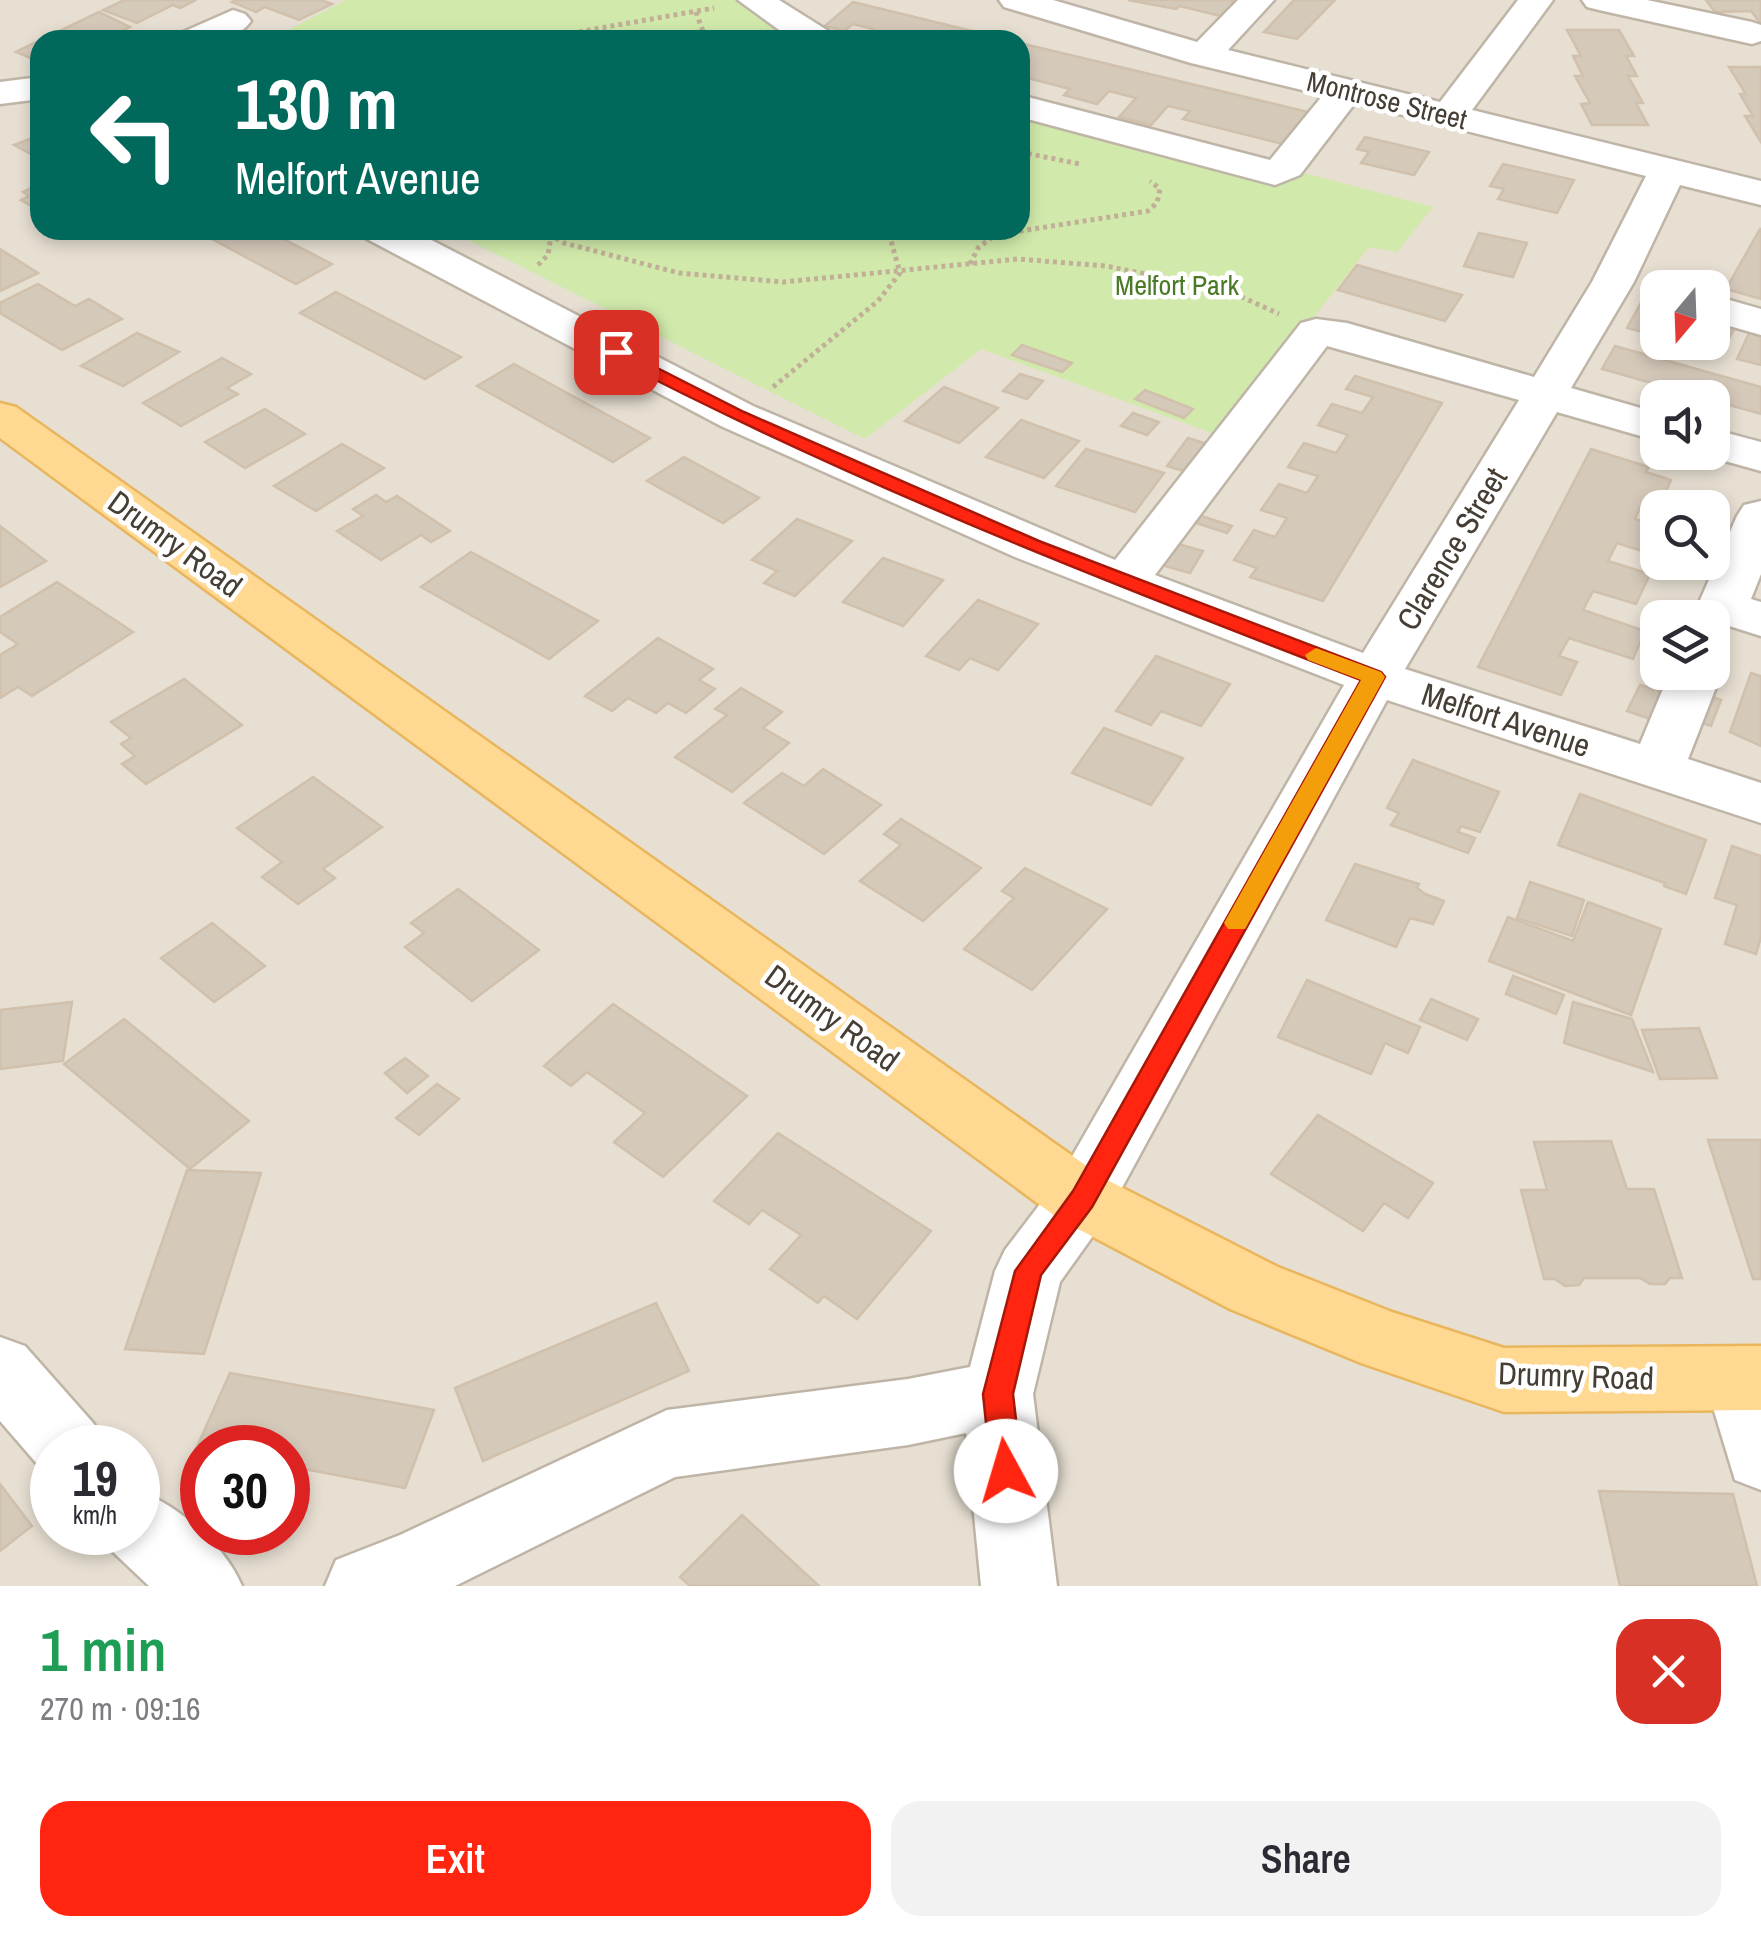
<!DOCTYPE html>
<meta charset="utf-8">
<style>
body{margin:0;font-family:"Archivo Narrow",sans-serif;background:#f2f2f3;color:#2b2b33;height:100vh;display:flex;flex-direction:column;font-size:38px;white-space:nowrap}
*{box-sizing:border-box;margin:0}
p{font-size:32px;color:#7c7c81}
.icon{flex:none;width:55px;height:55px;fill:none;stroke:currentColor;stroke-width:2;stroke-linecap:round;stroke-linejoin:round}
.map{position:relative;height:1586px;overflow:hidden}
.drawer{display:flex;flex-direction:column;background:#fff;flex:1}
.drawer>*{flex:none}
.banner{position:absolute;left:30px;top:30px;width:1000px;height:210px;border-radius:30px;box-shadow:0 5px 15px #0003;background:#00695c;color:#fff;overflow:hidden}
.needle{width:65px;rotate:199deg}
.buttons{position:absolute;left:1640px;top:270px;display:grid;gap:20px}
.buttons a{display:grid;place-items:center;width:90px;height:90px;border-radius:20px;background:#fff;box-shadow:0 5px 15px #0003;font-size:50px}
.speed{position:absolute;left:30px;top:1425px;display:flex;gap:20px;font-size:50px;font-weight:700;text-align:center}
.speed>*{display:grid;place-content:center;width:130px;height:130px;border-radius:50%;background:#fff;box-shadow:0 5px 15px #0003;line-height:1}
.speed small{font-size:25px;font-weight:400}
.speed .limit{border:15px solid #d22;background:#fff;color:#111}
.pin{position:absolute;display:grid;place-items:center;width:85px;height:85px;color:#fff;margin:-42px;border-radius:20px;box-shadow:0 5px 15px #0006}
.me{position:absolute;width:110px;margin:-55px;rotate:354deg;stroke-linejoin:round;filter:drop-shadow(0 0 8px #0008)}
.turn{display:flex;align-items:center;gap:35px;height:210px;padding:0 40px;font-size:45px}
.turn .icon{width:130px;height:130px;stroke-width:2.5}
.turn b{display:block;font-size:70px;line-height:85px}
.round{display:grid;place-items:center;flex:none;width:105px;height:105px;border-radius:30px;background:#f2f2f3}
.head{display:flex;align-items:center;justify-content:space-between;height:170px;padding:0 40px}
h1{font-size:60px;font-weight:600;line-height:75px;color:#1e9e55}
.primary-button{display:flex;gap:20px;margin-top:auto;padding:20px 40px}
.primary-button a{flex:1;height:115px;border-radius:30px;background:#ff2510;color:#fff;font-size:40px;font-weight:600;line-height:115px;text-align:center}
.primary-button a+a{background:#f2f2f3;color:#2b2b33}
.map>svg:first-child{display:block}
.residential{fill:#e7dfd2;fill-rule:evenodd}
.green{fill:#d1eaab}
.building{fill:#d5c9ba;stroke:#d0c0ac;stroke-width:2.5}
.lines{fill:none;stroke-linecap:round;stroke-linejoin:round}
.minor-casing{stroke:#bfb5a7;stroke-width:5}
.major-casing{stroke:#e9b65d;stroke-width:5}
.path{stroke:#c1b097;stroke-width:5;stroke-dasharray:4 4;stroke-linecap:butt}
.minor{fill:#fff;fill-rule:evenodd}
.major{fill:#ffd992;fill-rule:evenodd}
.route{fill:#ff2510;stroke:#a6180a;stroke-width:2.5}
.slow{fill:#f59e0b}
.labels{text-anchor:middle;stroke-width:9;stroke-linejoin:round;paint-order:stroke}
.far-street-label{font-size:28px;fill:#463e34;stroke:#fff}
.far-park-label{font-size:28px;fill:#4a7a25;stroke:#fff}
.street-label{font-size:32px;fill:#463e34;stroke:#fff}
</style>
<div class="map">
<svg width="1761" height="1586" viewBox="0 0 1761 1586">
<rect width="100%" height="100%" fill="#f3eee5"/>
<path class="residential" d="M0,0h1761v1586h-1761zM40,40h980v190h-980zM1658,288h54v54h-54zM1658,398h54v54h-54zM1658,508h54v54h-54zM1658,618h54v54h-54zM52,1448h86v84h-86zM202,1448h86v84h-86z"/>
<g class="green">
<polygon points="346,0 741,0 800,40 269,40"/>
<polygon points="1020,112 1293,170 1433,207 1397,252 1369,247 1220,436 981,349 865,439 448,230 1020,230"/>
</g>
<g class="building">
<polygon points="124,0 196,0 180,8 173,5 137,23 103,10"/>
<polygon points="236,0 321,0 332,4 299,20 265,7 256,12 232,2"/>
<polygon points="1128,0 1230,0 1248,5 1233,19 1180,6 1176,9"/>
<polygon points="1294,0 1335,0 1297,39 1264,32"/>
<polygon points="1706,0 1761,0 1761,24 1751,11 1715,12"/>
<polygon points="853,2 1009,40 860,40 873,29 853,24 844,31 825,26"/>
<polygon points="99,12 130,27 103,40 41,40"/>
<polygon points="1567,30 1619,30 1634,56 1626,56 1637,76 1628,76 1643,103 1636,103 1648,125 1592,125 1581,104 1590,103 1575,76 1583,76 1573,56 1581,56"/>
<polygon points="40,40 40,62 16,52"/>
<polygon points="1020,43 1308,112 1283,144 1183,119 1190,111 1168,106 1151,125 1119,117 1136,98 1109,91 1097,104 1064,95 1070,89 1020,76 1026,69 1020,68"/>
<polygon points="1729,67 1761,67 1761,142 1745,116 1753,116 1740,94 1746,94"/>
<polygon points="40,135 40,159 14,145"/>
<polygon points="1365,137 1429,152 1414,175 1361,163 1369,152 1357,149"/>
<polygon points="1503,164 1574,180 1557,213 1498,199 1504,189 1490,186"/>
<polygon points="40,184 40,211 21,200 29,196 23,192"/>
<polygon points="1760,229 1761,230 1761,299 1726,289"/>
<polygon points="195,230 266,230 332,264 296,284"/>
<polygon points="1479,233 1527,243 1513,277 1464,266"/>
<polygon points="0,249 38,273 0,291"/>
<polygon points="1357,265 1462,295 1445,321 1338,290"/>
<polygon points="38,284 75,306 89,299 122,319 62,350 0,313 0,303"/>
<polygon points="336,292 461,357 425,379 300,313"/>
<polygon points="1642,301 1658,305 1658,336 1627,328"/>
<polygon points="1713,314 1738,321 1724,349 1701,342 1712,342"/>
<polygon points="1750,331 1761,334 1761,365 1737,359"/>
<polygon points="137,333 179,352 123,386 81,366"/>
<polygon points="1022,345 1072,363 1062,372 1012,355"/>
<polygon points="1615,346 1761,387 1761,414 1602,369"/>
<polygon points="222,358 251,374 227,388 238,394 181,426 143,403"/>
<polygon points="514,364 650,438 613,462 477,386"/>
<polygon points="1020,374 1043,381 1027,399 1003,391"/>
<polygon points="1355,376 1442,403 1323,601 1250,577 1257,568 1234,560 1254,530 1275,537 1287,518 1261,510 1279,484 1307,493 1318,476 1288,467 1304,443 1336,453 1348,435 1318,425 1332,404 1362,413 1373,397 1346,389"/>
<polygon points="944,387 998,408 959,443 905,421"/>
<polygon points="1145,390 1193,409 1184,418 1135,399"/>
<polygon points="265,409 305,434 245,468 205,442"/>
<polygon points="1133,413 1159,422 1147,435 1121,426"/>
<polygon points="1021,420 1079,441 1044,478 986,457"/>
<polygon points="1188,438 1207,444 1187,472 1167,466"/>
<polygon points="342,444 384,468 316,511 274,486"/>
<polygon points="1086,449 1164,473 1135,512 1056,486"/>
<polygon points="1591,449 1649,467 1646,472 1671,480 1665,494 1710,508 1658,508 1642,503 1635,519 1658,526 1658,556 1617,543 1608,561 1650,574 1636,604 1593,591 1583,610 1645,631 1633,659 1569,638 1559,656 1577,662 1561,695 1478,667"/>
<polygon points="684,457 759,498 723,523 647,481"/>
<polygon points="376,495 386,502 397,496 450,531 431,542 421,535 381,560 337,531 363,516 353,509"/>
<polygon points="1195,514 1232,526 1227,533 1190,521"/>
<polygon points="797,519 852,541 795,596 764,583 777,571 752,560"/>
<polygon points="0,526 46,561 0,587"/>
<polygon points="1171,542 1203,551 1190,573 1158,564"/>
<polygon points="471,552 598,621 549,659 421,587"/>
<polygon points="883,558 943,580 903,626 843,602"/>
<polygon points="57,582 133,632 32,696 18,687 0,698 0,655 18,644 0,632 0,617"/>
<polygon points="978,600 1038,624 998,670 970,658 959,670 926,656"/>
<polygon points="658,638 713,669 699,680 715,689 686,713 668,703 656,713 628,698 612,711 585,696"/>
<polygon points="1156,656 1230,684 1201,726 1161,711 1151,725 1116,711"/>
<polygon points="1751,673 1761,676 1761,746 1730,732"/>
<polygon points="184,679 242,725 146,784 122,764 135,756 121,744 131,738 111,722"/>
<polygon points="1640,685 1668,694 1656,721 1627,711"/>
<polygon points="741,688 782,712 763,728 789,743 732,792 675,757 727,715 715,709"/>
<polygon points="1701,693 1721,700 1711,726 1690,719"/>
<polygon points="1104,728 1183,758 1151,805 1072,773"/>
<polygon points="1413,760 1499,792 1480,832 1461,826 1458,832 1475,838 1468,853 1391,825 1399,813 1387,808"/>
<polygon points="823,769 881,805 824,854 744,803 782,773 804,786"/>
<polygon points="313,777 382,827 323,869 335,878 298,904 262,877 282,862 237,828"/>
<polygon points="1580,794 1706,840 1686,894 1664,886 1665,883 1558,845"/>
<polygon points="901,819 981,868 923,921 860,881 901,845 884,834"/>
<polygon points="1732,846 1761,856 1761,937 1756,954 1725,944 1737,905 1715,898"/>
<polygon points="1355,864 1419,884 1417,888 1425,894 1444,901 1433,924 1410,918 1396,947 1326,920"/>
<polygon points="1025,868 1107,909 1032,990 964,949 1014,898 1002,891"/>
<polygon points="1530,882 1584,900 1572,936 1517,918"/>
<polygon points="458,889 539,950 472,1001 405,947 424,933 411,923"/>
<polygon points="1588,902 1661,929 1631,1015 1489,961 1508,917 1573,941"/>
<polygon points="212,923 265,966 214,1002 161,958"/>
<polygon points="1513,976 1564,995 1556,1014 1506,994"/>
<polygon points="1307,980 1420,1027 1408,1053 1385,1043 1371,1074 1278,1037"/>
<polygon points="1431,999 1478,1019 1467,1040 1420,1020"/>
<polygon points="72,1002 63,1061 0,1069 0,1010"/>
<polygon points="1573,1002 1632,1019 1653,1072 1564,1043"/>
<polygon points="613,1004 747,1096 663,1177 614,1142 645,1113 587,1072 571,1086 544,1066"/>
<polygon points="124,1019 249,1121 190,1169 64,1064"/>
<polygon points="1699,1028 1717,1078 1660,1079 1642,1030"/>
<polygon points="405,1058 428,1076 407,1093 385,1073"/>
<polygon points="437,1084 459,1099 419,1135 396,1118"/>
<polygon points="1318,1115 1433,1183 1408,1218 1384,1203 1363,1231 1271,1174"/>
<polygon points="778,1133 931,1231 857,1319 824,1296 818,1303 770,1269 801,1235 762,1210 749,1224 714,1201"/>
<polygon points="1708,1140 1761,1140 1761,1279 1753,1279"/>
<polygon points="1611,1141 1627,1189 1654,1189 1682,1278 1670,1278 1665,1284 1650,1284 1640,1278 1584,1278 1579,1285 1565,1286 1555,1279 1544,1279 1521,1190 1547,1190 1534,1142"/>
<polygon points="187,1170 261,1173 204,1354 125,1349"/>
<polygon points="656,1303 689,1371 483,1461 455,1388"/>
<polygon points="230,1373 434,1410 405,1488 288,1466 288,1448 196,1449"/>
<polygon points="0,1484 32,1526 0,1551"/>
<polygon points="1599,1491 1733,1494 1757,1586 1620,1586"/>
<polygon points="742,1515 819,1586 690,1586 680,1577"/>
</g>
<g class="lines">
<g class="minor-casing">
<g id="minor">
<polygon points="738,0 779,0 830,32 835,40 793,40"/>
<path d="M999,0h54l144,42 41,-42h36l-46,50 212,52 78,-102h35l-81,110 289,71v24l-81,-20 -46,97 -63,106 87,25v28l-101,-29 -152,257 235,75 30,-72h42l2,-12 8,12 -34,87 73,24v40l-374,-123 -282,519 -45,63 -27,112 24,192h-76l-15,-153 -58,12 -233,32 -220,109h-130l11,-26 64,-25 267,-125 241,-31 62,-12 25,-96 10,-21 54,-71 285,-494 -329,-128 -294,-131 -354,-187 -6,-9h51l341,176 362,154 186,-237 15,-4 31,4 187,54 58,-95 54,-106 -291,-73 -55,72 -25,10 -255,-68v-22l250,65 53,-65 -132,-32 -187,-56zM1327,346l192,54 -156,253 -208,-78z"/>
<polygon points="1582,0 1647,0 1752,22 1761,25 1761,41 1752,44 1599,10 1587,7"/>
<path d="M233,10l12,4 6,7c-17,24 -47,19 -73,19l5,-8z"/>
<polygon points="40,77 40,99 0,104 0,82"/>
<polygon points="1712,295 1761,309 1761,335 1712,321"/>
<polygon points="1712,429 1761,442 1761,471 1696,453 1712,452"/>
<polygon points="1761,501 1761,574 1751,599 1761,602 1761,636 1704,618 1697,607 1737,516 1744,505"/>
<polygon points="0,1337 25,1346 94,1424 105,1448 52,1448 52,1475 44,1472 0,1421"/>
<polygon points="1739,1346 1761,1354 1761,1490 1735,1480 1704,1378 1714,1355"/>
<path d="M138,1490c42,17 86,54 104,96h-93l-37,-35 -8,-19h34z"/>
</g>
</g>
<g class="major-casing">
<polygon id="major" points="0,403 16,407 1105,1179 1278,1267 1392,1312 1504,1348 1761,1346 1761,1410 1504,1412 1361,1363 1230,1309 1059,1219 0,438"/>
</g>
<g class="path">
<polyline points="696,12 706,40"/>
<polyline points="558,40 561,35 714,8"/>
<polyline points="1020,152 1080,164"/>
<polyline points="542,230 564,243 679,273 783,282 1018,259 1106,266 1229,291 1279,314"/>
<polyline points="970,264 978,248 995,235 1148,211 1157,203 1160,189 1150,181"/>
<polyline points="538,265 548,255 551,236"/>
<polyline points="773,387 878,301 900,273 888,230"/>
</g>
<use href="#minor" class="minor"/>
<use href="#major" class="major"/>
</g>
<path class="route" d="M616,347l128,65 295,129 342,131 4,5 -293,530 -51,68 -28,119 9,77 -5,10 -11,4 -10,-4 -5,-10 -8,-77 32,-123 58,-80 288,-511c-255,-98 -509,-197 -752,-324v-8z"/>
<polygon class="slow" points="1316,648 1381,672 1385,677 1245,929 1228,929 1224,923 1361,680 1308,660 1305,655"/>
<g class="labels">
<g class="far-street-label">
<text transform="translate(1387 100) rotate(14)" y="10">Montrose Street</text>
</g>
<g class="far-park-label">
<text x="1177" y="295">Melfort Park</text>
</g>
<g class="street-label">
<text transform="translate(175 544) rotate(36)" y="11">Drumry Road</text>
<text transform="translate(1452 549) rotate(-59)" y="11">Clarence Street</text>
<text transform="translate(1506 720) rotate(18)" y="11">Melfort Avenue</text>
<text transform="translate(832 1018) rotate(36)" y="11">Drumry Road</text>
<text transform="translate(1576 1376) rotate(2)" y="11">Drumry Road</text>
</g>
</g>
</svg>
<div class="buttons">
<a><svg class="needle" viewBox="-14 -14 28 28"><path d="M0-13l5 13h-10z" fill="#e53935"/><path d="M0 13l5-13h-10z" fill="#7c7c81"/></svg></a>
<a><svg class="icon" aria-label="sound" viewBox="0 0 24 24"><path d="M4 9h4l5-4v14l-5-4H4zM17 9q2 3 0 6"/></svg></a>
<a><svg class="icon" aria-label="search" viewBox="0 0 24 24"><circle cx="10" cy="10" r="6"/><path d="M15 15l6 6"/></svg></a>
<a><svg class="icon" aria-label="layers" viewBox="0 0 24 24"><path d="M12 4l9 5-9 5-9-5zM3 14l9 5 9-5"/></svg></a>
</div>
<div class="speed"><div>19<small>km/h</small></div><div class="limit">30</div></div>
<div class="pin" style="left:616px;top:352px;background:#d93025"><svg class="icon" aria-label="arrive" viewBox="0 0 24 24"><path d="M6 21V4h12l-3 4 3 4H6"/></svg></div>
<svg class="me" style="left:1006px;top:1471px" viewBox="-20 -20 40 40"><circle r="19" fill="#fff"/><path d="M0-13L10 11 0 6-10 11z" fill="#ff2510"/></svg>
<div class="banner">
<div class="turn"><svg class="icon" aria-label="left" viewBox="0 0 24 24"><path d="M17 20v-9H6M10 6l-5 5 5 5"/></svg><div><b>130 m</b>Melfort Avenue</div></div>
</div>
</div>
<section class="drawer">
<div class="head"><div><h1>1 min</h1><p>270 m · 09:16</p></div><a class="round" style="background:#d93025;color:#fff"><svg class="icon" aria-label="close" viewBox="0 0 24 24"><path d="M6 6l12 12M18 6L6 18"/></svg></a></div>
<div class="primary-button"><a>Exit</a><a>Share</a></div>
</section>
